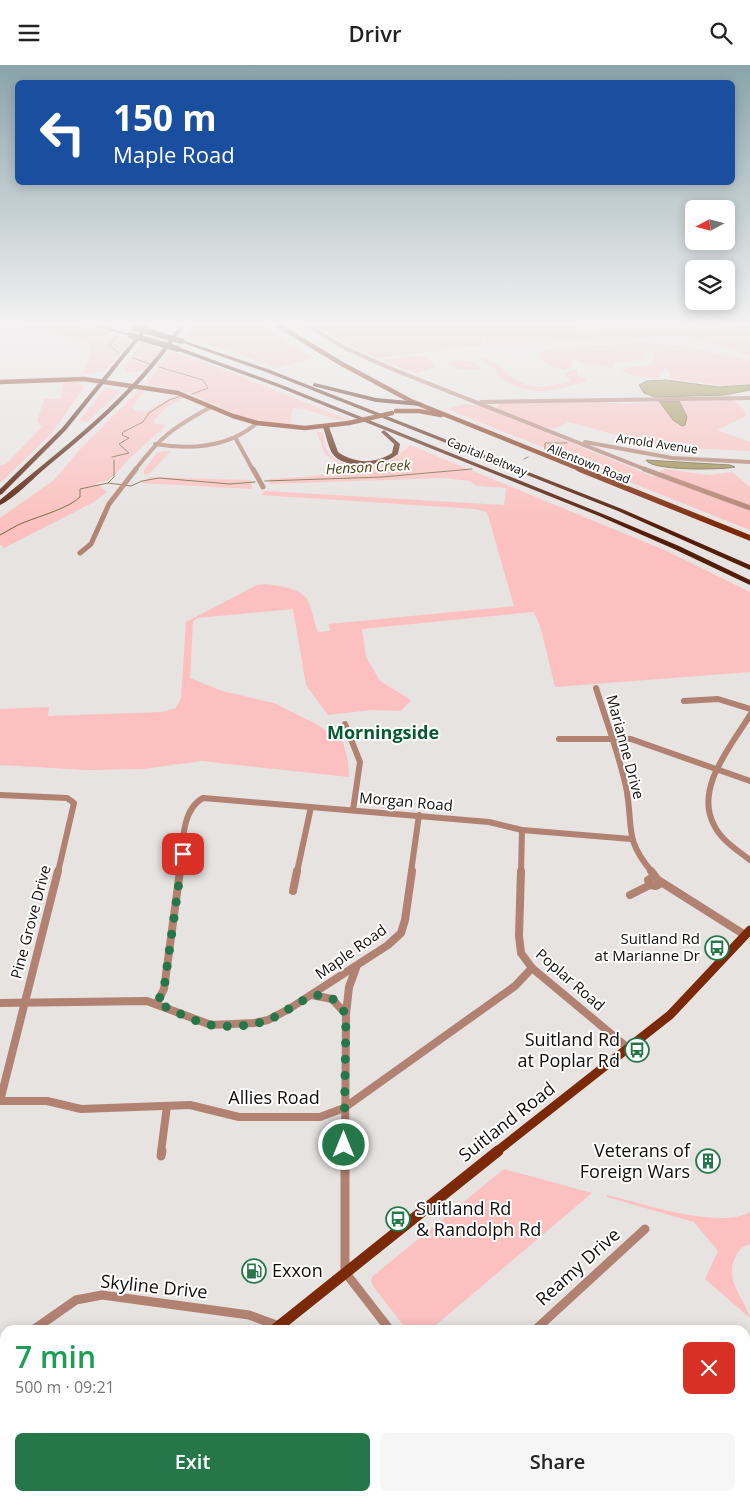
<!DOCTYPE html>
<meta charset="utf-8">
<style>
body{margin:0;font-family:"Open Sans",sans-serif;background:#f6f6f6;color:#222;height:100vh;display:flex;flex-direction:column;font-size:19px;white-space:nowrap}
*{box-sizing:border-box;margin:0}
p{font-size:16px;color:#767676}
.icon{flex:none;width:28px;height:28px;fill:none;stroke:currentColor;stroke-width:2;stroke-linecap:round;stroke-linejoin:round}
.map{position:relative;flex:1;overflow:hidden}
.drawer{position:absolute;left:0px;top:1260px;width:750px;height:176px;display:flex;flex-direction:column;background:#fff;border-radius:15px 15px 0 0;box-shadow:0 2px 12px #0003}
.drawer>*{flex:none}
.hud{position:absolute;left:15px;top:15px;width:720px;height:105px;border-radius:8px;box-shadow:0 2px 12px #0003;background:#1a4fa0;color:#fff;overflow:hidden}
.needle{width:32px;rotate:263deg}
.fabs{position:absolute;left:685px;top:135px;display:grid;gap:10px}
.fabs a{display:grid;place-items:center;width:50px;height:50px;border-radius:8px;background:#fff;box-shadow:0 2px 12px #0003;font-size:25px}
.pin{position:absolute;display:grid;place-items:center;width:42px;height:42px;color:#fff;margin:-21px;border-radius:10px;box-shadow:0 2px 8px #0006}
.me{position:absolute;width:55px;margin:-28px;rotate:0deg;stroke-linejoin:round;filter:drop-shadow(0 0 4px #0008)}
.turn{display:flex;align-items:center;gap:18px;height:105px;padding:0 15px;font-size:22px}
.turn .icon{width:65px;height:65px;stroke-width:2.5}
.turn b{display:block;font-size:35px;line-height:42px}
.round{display:grid;place-items:center;flex:none;width:52px;height:52px;border-radius:8px;background:#f6f6f6}
.head{display:flex;align-items:center;justify-content:space-between;height:85px;padding:0 15px}
h1{font-size:30px;font-weight:600;line-height:38px;color:#1e9e55}
.action{display:flex;gap:10px;margin-top:auto;padding:10px 15px}
.action a{flex:1;height:58px;border-radius:8px;background:#257749;color:#fff;font-size:20px;font-weight:600;line-height:58px;text-align:center}
.action a+a{background:#f6f6f6;color:#222}
header{display:flex;justify-content:space-between;align-items:center;height:65px;padding:0 15px;background:#fff;font-size:22px;font-weight:600}
.map>svg:first-child{display:block}
.green{fill:#fbc0bf}
.water{fill:#9b8c4f;stroke:#71663b}
.lines{fill:none;stroke-linecap:round;stroke-linejoin:round}
.stream{stroke:#71663b;stroke-width:1}
.minor-far4{stroke:#b18171;stroke-width:4}
.minor-far3{stroke:#b18171;stroke-width:5}
.minor-far2{stroke:#b18171;stroke-width:6}
.minor-far1{stroke:#b18171;stroke-width:8}
.minor{stroke:#b18171;stroke-width:9}
.major-far3{stroke:#7c2909;stroke-width:4.5}
.major-far2{stroke:#7c2909;stroke-width:5.5}
.major-far1{stroke:#7c2909;stroke-width:9}
.major{stroke:#7c2909;stroke-width:11}
.highway{fill:#541d0a;fill-rule:evenodd}
.major-bridge{stroke:#7c2909;stroke-width:4.5}
.highway-bridge{stroke:#541d0a;stroke-width:5.5}
.route{stroke:#257749;stroke-width:9;stroke-dasharray:0 16.2}
.labels{text-anchor:middle;stroke-width:4;stroke-linejoin:round;paint-order:stroke}
.far-street-label{font-size:12px;fill:#0e0d0c;stroke:#fff}
.far-water-label{font-size:14px;font-style:italic;fill:#493e0c;stroke:#fff}
.street-label{font-size:15px;fill:#0e0d0c;stroke:#fff}
.poi-label{font-size:15px;fill:#0e0d0c;stroke:#fff;text-anchor:end}
.quarter-label{font-size:18px;font-weight:bold;fill:#065a31;stroke:#fff}
.near-poi-label{font-size:18px;fill:#0e0d0c;stroke:#fff;text-anchor:end}
.near-street-label{font-size:18px;fill:#0e0d0c;stroke:#fff}
</style>
<header><svg class="icon" aria-label="menu" viewBox="0 0 24 24"><path d="M4 6h16M4 12h16M4 18h16"/></svg>Drivr<svg class="icon" aria-label="search" viewBox="0 0 24 24"><circle cx="10" cy="10" r="6"/><path d="M15 15l6 6"/></svg></header>
<div class="map">
<svg width="750" height="1436" viewBox="0 0 750 1436">
<rect width="100%" height="100%" fill="#e6e3e1"/>
<g class="green">
<polygon points="27,261 77,261 133,274 105,306 83,309 91,288 88,276 40,265 18,266"/>
<polygon points="192,261 264,261 313,293 277,303 228,285 187,274"/>
<polygon points="317,261 574,261 578,268 750,261 750,291 722,281 678,270 485,279 487,275 485,274 481,280 377,293 345,278"/>
<polygon points="142,277 163,283 144,306 126,308 124,302"/>
<path d="M642,278l35,2 73,15v24l-23,2 -57,-7 -1,-8 -4,-3 -6,7 1,4 -25,-3 -14,-5c7,-6 22,-3 31,-6l2,-10 -7,-5 -3,1 -1,8 -27,3 -3,6 -29,-4 -8,-4h-4l-1,8c-15,5 -25,-4 -34,-15l16,-5z"/>
<path d="M171,286l49,17 132,53c-21,1 -38,-13 -59,-13l-3,16c-38,2 -68,-17 -102,-31 -13,-5 -28,-6 -42,-9z"/>
<polygon points="416,291 428,292 436,302 415,308 381,295"/>
<path d="M485,292c37,23 33,37 84,25l1,-2 -5,-5 7,-6 5,1v6l9,2 -1,4 -5,1c-36,10 -47,13 -81,-5l-3,-8 -14,-10z"/>
<polygon points="458,295 474,297 481,304 459,304 447,298"/>
<polygon points="64,316 76,317 85,321 51,369 0,418 0,401 6,399 42,362 37,356 44,334 61,334"/>
<polygon points="109,323 121,326 87,357 78,356 104,325"/>
<path d="M138,326h6l-12,17 3,3 11,1 14,-9 18,-8 7,3c-15,6 -24,12 -32,25l13,2 -39,36 -11,13 -9,7 -11,2 11,9 -13,10 -90,46 -4,-4v-26l54,-38 30,-35z"/>
<polygon points="734,335 745,346 746,351 717,365 750,377 750,386 661,382 568,357 554,364 544,362 496,343 500,338 601,337 627,339 659,337 673,354 687,352 679,336"/>
<polygon points="465,339 484,342 652,411 665,404 709,410 732,407 750,422 750,465 447,344"/>
<path d="M316,366l7,2c1,6 2,14 5,19 9,17 49,15 63,8 7,-4 13,-10 19,-15l259,107 81,40v80l-195,15 -14,-58 -7,-17 -172,17 4,28 14,24 31,19 -10,11 -29,-1 -44,5 -22,-30 -13,-76 -96,9 -4,3 -3,57 32,13 52,12 42,21 27,18 5,20 1,15 -147,-16 -59,8 -55,1 -88,-5v-56l49,-2 -1,9 114,-4 14,-4 5,-10 5,-76 71,-37c10,-2 18,0 27,2 31,7 24,19 34,45l12,-1 -1,-7 185,-18 -27,-94 -12,-3 -214,-14 4,-4 239,14 2,-17 -29,-2 -8,-5 -25,-3 -174,6 -1,-5 47,-3 28,-5 -5,-7 -14,-10z"/>
<polygon points="163,386 171,386 149,409 144,409 144,405 157,388"/>
<polygon points="150,412 251,415 252,424 141,418"/>
<polygon points="504,1104 592,1128 430,1265 407,1265 373,1221 371,1215 373,1211"/>
<path d="M607,1130c35,8 112,35 143,17v32c-7,2 -11,5 -14,12 -13,24 8,41 14,62l-45,-39 13,-28 -24,-29 -87,-25z"/>
</g>
<g class="water">
<polygon points="666,315 718,322 750,320 750,325 725,330 655,332 644,328 639,320 647,316"/>
<polygon points="659,336 679,336 687,352 685,360 682,361 673,355"/>
<path d="M646,395l84,5 5,2c-14,3 -84,4 -89,-7z"/>
</g>
<g class="lines">
<g class="stream">
<polyline points="117,271 109,280 119,288"/>
<polyline points="133,293 150,299"/>
<polyline points="159,302 203,315 208,323 192,329"/>
<polyline points="545,384 545,378 567,378"/>
<polyline points="112,392 129,388 119,379 129,373 122,370 123,367 143,357 149,348 169,335 181,331"/>
<polyline points="524,394 528,392"/>
<polyline points="265,416 382,412 472,404"/>
<polyline points="108,418 114,412 114,395"/>
<path d="M0,470c8,-4 16,-10 25,-13 15,-6 44,-14 55,-25v-8l28,-6 23,3 11,-5 17,-3 71,6 25,-2"/>
</g>
<g class="minor-far4">
<polyline points="309,261 343,282 387,302 647,405"/>
<polyline points="481,337 750,333"/>
<polyline points="236,374 253,405"/>
<polyline points="585,377 672,393 750,397"/>
<path d="M155,379c36,6 74,3 102,-21"/>
<path d="M135,405c26,-34 39,-43 76,-63"/>
</g>
<g class="minor-far3">
<polyline points="253,404 263,422"/>
<polyline points="644,404 750,443"/>
<polyline points="80,488 91,479 109,439 136,404"/>
</g>
<g class="minor-far2">
<path d="M596,623c10,32 23,66 30,99 8,40 -3,51 26,85"/>
<polyline points="684,636 718,634 750,644"/>
<path d="M750,650c-18,30 -56,73 -36,110 7,15 23,25 36,35"/>
<polyline points="345,659 360,697 353,745"/>
<polyline points="559,674 631,674 750,716"/>
<polyline points="0,730 67,733 74,738 58,807"/>
<path d="M180,807c3,-23 0,-62 23,-74l286,24 33,8 109,9"/>
<polyline points="297,807 311,742"/>
<polyline points="411,807 419,750"/>
<polyline points="521,807 522,765"/>
</g>
<g class="minor-far1">
<polyline points="521,806 519,871 521,888 532,903 628,983"/>
<polyline points="651,806 658,815 745,870"/>
<polyline points="654,811 648,815 650,820 656,821 662,818"/>
<polyline points="293,826 297,806"/>
<polyline points="630,830 650,820"/>
<polyline points="312,930 332,934 345,948"/>
<polyline points="0,938 147,936 211,960 254,958 268,955 289,944 388,880 401,868 405,855 412,806"/>
<polyline points="157,938 164,924 180,806"/>
<polyline points="0,1036 58,806"/>
<polyline points="0,1036 47,1036 81,1044 190,1040 239,1052 320,1052 344,1043 515,921 532,903"/>
<polyline points="161,1087 167,1041"/>
<polyline points="345,1087 346,949 349,922 356,903"/>
</g>
<g class="minor">
<polyline points="345,1086 345,1207 390,1265"/>
<polyline points="161,1091 162,1086"/>
<polyline points="33,1265 76,1235 102,1230 249,1250 279,1261"/>
<polyline points="535,1265 645,1164"/>
<polyline points="0,1288 5,1285"/>
<polyline points="520,1431 524,1436"/>
<polyline points="347,1436 352,1431"/>
</g>
<g class="major-far3">
<polyline points="279,261 342,299 411,336 582,405"/>
<polyline points="0,317 84,314 178,328 233,351 257,358 305,363 349,358"/>
<polyline points="396,346 419,346 441,350"/>
</g>
<polyline class="major-far2" points="579,404 750,473"/>
<polyline class="major-far1" points="496,1087 670,950 750,865"/>
<g class="major">
<polyline points="274,1265 498,1086"/>
<polyline points="63,1436 69,1431"/>
</g>
<g class="highway">
<polygon points="94,261 103,261 132,270 130,271"/>
<polygon points="145,261 150,261 66,365 2,429 0,430 0,424 62,363"/>
<path d="M179,261h5c-40,60 -87,100 -142,145 -11,10 -29,28 -42,34v-5c66,-55 131,-102 179,-174z"/>
<polygon points="182,275 270,305 622,444 750,500 750,505 618,446 266,307 180,277 180,275"/>
<polygon points="178,282 282,320 603,449 679,481 750,515 750,520 674,484 599,451 278,322 176,285 175,284"/>
<polygon points="315,318 376,333 420,337 423,339 420,341 376,337 313,321 313,319"/>
<path d="M324,361l5,1 9,25c17,12 37,12 54,1l2,-9 -12,-11 -1,-1 3,-2 16,14 -2,10c-14,12 -54,17 -66,-1 -4,-7 -6,-18 -9,-26z"/>
</g>
<polyline class="major-bridge" points="349,358 392,348"/>
<g class="highway-bridge">
<polyline points="135,263 182,276"/>
<polyline points="130,270 178,284"/>
</g>
</g>
<linearGradient id="sky" x2="0" y2="1"><stop stop-color="#89a4ab"/><stop offset="0.56" stop-color="#f4f2f2"/><stop offset="1" stop-color="#f4f2f2" stop-opacity="0"/></linearGradient>
<rect width="750" height="462" fill="url(#sky)"/>
<g class="lines">
<path class="route" d="M183,789l-17,120 -2,15 -7,14c21,9 43,23 65,23 15,1 33,-1 46,-6 29,-11 55,-47 78,-5l-2,130"/>
</g>
<defs>
<g id="bus-ring" transform="scale(1.25)"><circle r="9.5" fill="#fff" stroke="#257749" stroke-width="1.5"/><path d="M-5-6H5V4H4V6H2V4H-2V6H-4V4H-5ZM-3.5-4V0h7V-4ZM-3.5 1.2v1.5H-2V1.2ZM2 1.2v1.5H3.5V1.2Z" fill="#257749"/></g>
<g id="building-ring" transform="scale(1.25)"><circle r="9.5" fill="#fff" stroke="#257749" stroke-width="1.5"/><path d="M-4-6H4V6H1V3H-1V6H-4ZM-2.5-4.3h1.7v1.8h-1.7ZM.8-4.3h1.7v1.8H.8ZM-2.5-1h1.7V.8h-1.7ZM.8-1h1.7V.8H.8Z" fill="#257749"/></g>
<g id="fuel-ring" transform="scale(1.25)"><circle r="9.5" fill="#fff" stroke="#257749" stroke-width="1.5"/><path d="M-5.5-6h7V0h2V4h1.3V-2.5L3-4.5l.8-.8L6-3V5H2.5V1h-1V6h-7ZM-4.2-4.7v3.2H.2V-4.7Z" fill="#257749"/></g>
</defs>
<g fill-rule="evenodd">
<use href="#bus-ring" x="717" y="883"/>
<use href="#bus-ring" x="637" y="985"/>
<use href="#building-ring" x="708" y="1096"/>
<use href="#bus-ring" x="398" y="1154"/>
<use href="#fuel-ring" x="254" y="1206"/>
</g>
<g class="labels">
<g class="far-street-label">
<text transform="translate(657 379) rotate(8)" y="4">Arnold Avenue</text>
<text transform="translate(487 392) rotate(22)" y="4">Capital Beltway</text>
<text transform="translate(589 399) rotate(22)" y="4">Allentown Road</text>
</g>
<g class="far-water-label">
<text transform="translate(368 402) rotate(-3)" y="5">Henson Creek</text>
</g>
<g class="street-label">
<text transform="translate(625 682) rotate(75)" y="5">Marianne Drive</text>
<text transform="translate(406 737) rotate(5)" y="5">Morgan Road</text>
<text transform="translate(31 857) rotate(-75)" y="5">Pine Grove Drive</text>
<text transform="translate(351 887) rotate(-35)" y="5">Maple Road</text>
<text transform="translate(570 915) rotate(41)" y="5">Poplar Road</text>
</g>
<g class="poi-label">
<text x="700" y="879">Suitland Rd<tspan x="700" dy="17">at Marianne Dr</tspan></text>
</g>
<g class="quarter-label">
<text x="383" y="674">Morningside</text>
</g>
<g class="near-poi-label">
<text x="620" y="981">Suitland Rd<tspan x="620" dy="21">at Poplar Rd</tspan></text>
<text x="690" y="1092">Veterans of<tspan x="690" dy="21">Foreign Wars</tspan></text>
<text x="416" y="1150" text-anchor="start">Suitland Rd<tspan x="416" dy="21">&amp; Randolph Rd</tspan></text>
<text x="272" y="1212" text-anchor="start">Exxon</text>
</g>
<g class="near-street-label">
<text x="274" y="1039">Allies Road</text>
<text transform="translate(507 1057) rotate(-38)" y="6">Suitland Road</text>
<text transform="translate(578 1202) rotate(-42)" y="6">Reamy Drive</text>
<text transform="translate(154 1222) rotate(6)" y="6">Skyline Drive</text>
</g>
</g>
</svg>
<div class="fabs">
<a><svg class="needle" viewBox="-14 -14 28 28"><path d="M0-13l5 13h-10z" fill="#e53935"/><path d="M0 13l5-13h-10z" fill="#767676"/></svg></a>
<a><svg class="icon" aria-label="layers" viewBox="0 0 24 24"><path d="M12 4l9 5-9 5-9-5zM3 14l9 5 9-5"/></svg></a>
</div>
<div class="pin" style="left:183px;top:789px;background:#d93025"><svg class="icon" aria-label="arrive" viewBox="0 0 24 24"><path d="M6 21V4h12l-3 4 3 4H6"/></svg></div>
<svg class="me" style="left:344px;top:1080px" viewBox="-20 -20 40 40"><circle r="17" fill="#257749" stroke="#fff" stroke-width="3"/><path d="M0-11L8 9 0 5-8 9z" fill="#fff"/></svg>
<div class="hud">
<div class="turn"><svg class="icon" aria-label="left" viewBox="0 0 24 24"><path d="M17 20v-9H6M10 6l-5 5 5 5"/></svg><div><b>150 m</b>Maple Road</div></div>
</div>
<section class="drawer">
<div class="head"><div><h1>7 min</h1><p>500 m · 09:21</p></div><a class="round" style="background:#d93025;color:#fff"><svg class="icon" aria-label="close" viewBox="0 0 24 24"><path d="M6 6l12 12M18 6L6 18"/></svg></a></div>
<div class="action"><a>Exit</a><a>Share</a></div>
</section>
</div>
